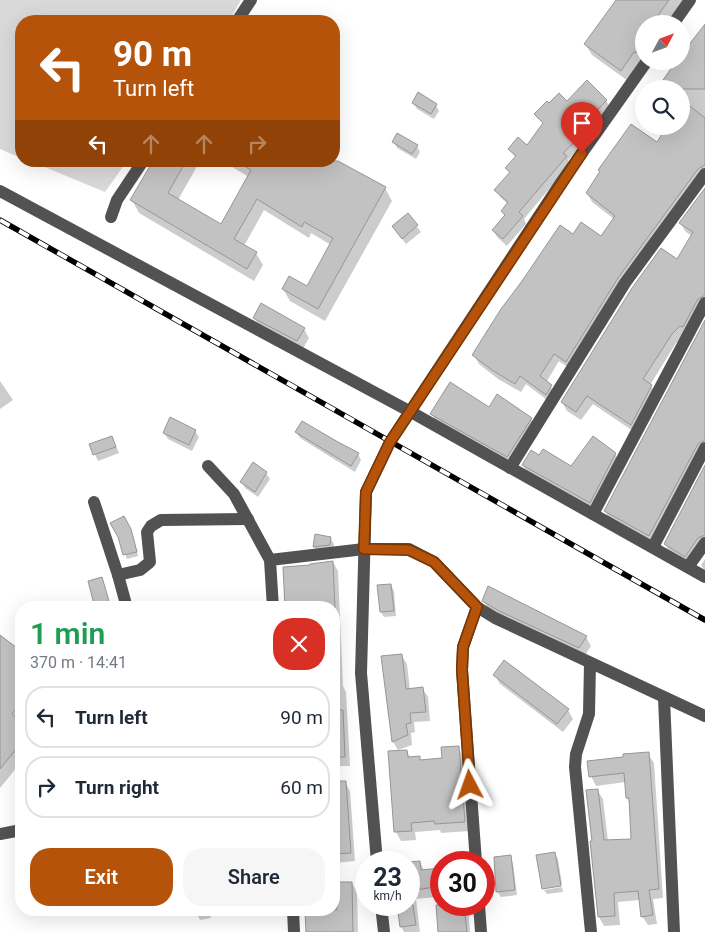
<!DOCTYPE html>
<meta charset="utf-8">
<style>
body{margin:0;font-family:Roboto,sans-serif;background:#f6f6f7;color:#1f2937;height:100vh;display:flex;flex-direction:column;font-size:19px;white-space:nowrap}
*{box-sizing:border-box;margin:0}
p{font-size:16px;color:#747a83}
.icon{flex:none;width:28px;height:28px;fill:none;stroke:currentColor;stroke-width:2;stroke-linecap:round;stroke-linejoin:round}
.map{position:relative;flex:1;overflow:hidden}
.panel{position:absolute;left:15px;top:601px;width:325px;height:315px;display:flex;flex-direction:column;background:#fff;border-radius:20px;box-shadow:0 5px 20px #0002}
.panel>*{flex:none}
.banner{position:absolute;left:15px;top:15px;width:325px;height:152px;border-radius:20px;box-shadow:0 5px 20px #0002;background:#b45309;color:#fff;overflow:hidden}
.needle{width:32px;rotate:49deg}
.buttons{position:absolute;left:635px;top:15px;display:grid;gap:10px}
.buttons a{display:grid;place-items:center;width:55px;height:55px;border-radius:50%;background:#fff;box-shadow:0 5px 20px #0002;font-size:25px}
.speed{position:absolute;left:355px;top:851px;display:flex;gap:10px;font-size:25px;font-weight:700;text-align:center}
.speed>*{display:grid;place-content:center;width:65px;height:65px;border-radius:50%;background:#fff;box-shadow:0 5px 20px #0002;line-height:1}
.speed small{font-size:12px;font-weight:400}
.speed .limit{border:8px solid #d22;background:#fff;color:#111}
.pin{position:absolute;display:grid;place-items:center;width:42px;height:42px;color:#fff;margin:-51px -21px;border-radius:50% 50% 50% 0;rotate:-45deg;box-shadow:0 0 5px #0007}
.pin .icon{rotate:45deg}
.me{position:absolute;width:55px;margin:-28px;rotate:356deg;stroke-linejoin:round;filter:drop-shadow(0 0 4px #0008)}
.turn{display:flex;align-items:center;gap:18px;height:105px;padding:0 15px;font-size:22px}
.turn .icon{width:65px;height:65px;stroke-width:2.5}
.turn b{display:block;font-size:35px;line-height:42px}
.lanes{display:flex;align-items:center;height:48px;padding:0 15px;background:#0003;justify-content:center;gap:25px;direction:ltr}
.lanes .off{opacity:.35}
.round{display:grid;place-items:center;flex:none;width:52px;height:52px;border-radius:20px;background:#f6f6f7}
.overview{display:flex;align-items:center;justify-content:space-between;height:85px;padding:0 15px}
h1{font-size:30px;font-weight:600;line-height:38px;color:#1e9e55}
.primary-button{display:flex;gap:10px;margin-top:auto;padding:10px 15px}
.primary-button a{flex:1;height:58px;border-radius:20px;background:#b45309;color:#fff;font-size:20px;font-weight:600;line-height:58px;text-align:center}
.primary-button a+a{background:#f6f6f7;color:#1f2937}
ul{padding:0;list-style:none}
li{display:flex;align-items:center;gap:15px;height:62px;margin:0 10px 8px;padding:0 5px;border:2px solid #e0e1e3;border-radius:20px}
li div{flex:1}
li b{display:block;font-size:19px}
li em{font-style:normal}
.map>svg:first-child{display:block}
.green{fill:#d9d9d9}
.shadow{fill:#0003}
.building{fill:#c2c2c2;stroke:#969696}
.lines{fill:none;stroke-linecap:round;stroke-linejoin:round}
.minor{stroke:#525252;stroke-width:12}
.rail-casing{stroke:#000;stroke-width:5.5}
.rail{stroke:#fff;stroke-width:4;stroke-dasharray:11;stroke-linecap:butt}
.route-casing{stroke:#753606;stroke-width:12}
.route{stroke:#b45309;stroke-width:9}
</style>
<div class="map">
<svg width="705" height="932" viewBox="0 0 705 932">
<rect width="100%" height="100%" fill="#fff"/>
<g class="green">
<polygon points="0,0 241,0 229,21 21,21 21,158 0,149"/>
<polygon points="30,161 127,161 105,192"/>
</g>
<g class="shadow">
<polygon points="617,0 684,0 666,24 644,24 644,60 628,81 592,55 585,44"/>
<polygon points="260,17 267,21 258,21"/>
<polygon points="705,28 705,177 572,370 559,361 547,381 556,395 551,403 526,384 521,392 498,379 479,364 474,355 573,236 602,238 614,219 592,202 587,193 681,126 681,89 658,89 678,61 681,61"/>
<polygon points="606,100 610,108 580,139 583,145 568,160 570,164 524,219 526,224 507,246 497,237 493,230 505,216 502,211 508,204 500,197 496,190 510,173 507,168 516,158 509,149 527,147 544,125 536,114 567,103"/>
<polygon points="413,103 436,105 439,111 434,119 417,109"/>
<polygon points="394,142 417,146 420,152 416,159 397,148"/>
<polygon points="334,160 385,188 392,201 325,321 290,301 283,289 307,288 331,245 311,233 309,238 264,210 244,246 256,253 263,265 254,281 139,213 132,200 154,161 200,161 178,200 221,225 249,177 222,161"/>
<polygon points="705,190 705,305 686,334 676,343 650,385 657,394 636,433 593,404 581,420 567,411 562,402 678,261 692,236 686,232 680,223"/>
<polygon points="408,215 421,232 406,244 397,232"/>
<polygon points="254,318 304,329 309,338 302,350 260,327"/>
<polygon points="705,324 705,451 654,544 610,520 605,511"/>
<polygon points="0,381 13,400 0,409"/>
<polygon points="490,408 531,419 537,429 514,467 438,424 432,414"/>
<polygon points="195,431 199,437 192,451 168,439 164,433"/>
<polygon points="296,432 358,454 361,460 355,472 300,438"/>
<polygon points="112,437 119,453 98,461 91,445"/>
<polygon points="615,454 621,463 595,511 528,474 523,465 540,457 571,467"/>
<polygon points="705,468 705,546 691,565 670,553 665,544"/>
<polygon points="266,473 270,479 258,497 245,488 242,482"/>
<polygon points="124,518 133,535 138,556 127,559 119,537"/>
<polygon points="330,538 334,544 333,551 317,552 314,547"/>
<polygon points="705,559 705,571 701,565"/>
<polygon points="333,562 338,571 343,686 346,692 350,766 336,766 334,762"/>
<polygon points="391,585 394,591 396,616 384,617 381,612"/>
<polygon points="484,601 586,637 591,646 584,657 489,610"/>
<polygon points="0,636 19,650 21,647 21,762 0,788"/>
<polygon points="401,655 407,664 410,690 422,688 428,697 430,721 414,722 415,732 411,733 412,745 398,750 393,742 383,657"/>
<polygon points="495,675 568,710 573,719 563,732 500,684"/>
<polygon points="458,747 463,756 469,831 441,833 440,830 415,832 416,840 401,841 396,832 406,751 411,758 419,758 421,761 444,759"/>
<polygon points="648,754 654,763 663,898 653,899 657,924 648,925 642,916 640,900 618,902 620,925 604,926 599,917 597,790 603,799 608,841 633,840 630,804 627,798 626,782 596,786 591,776"/>
<polygon points="334,782 345,782 350,791 355,861 334,863"/>
<polygon points="554,853 558,859 562,884 544,887 544,889 538,856"/>
<polygon points="510,857 513,863 517,895 501,897 497,891"/>
<polygon points="460,860 461,862 445,862 445,861"/>
<polygon points="420,862 424,871 441,869 441,905 468,905 470,932 440,932 436,897 416,899 420,932 404,932 401,926 398,905 409,905 409,864"/>
<polygon points="334,883 352,883 357,892 358,932 307,932 306,910 334,910"/>
<polygon points="562,887 563,892 547,894 544,890"/>
<polygon points="195,910 209,910 211,918 200,920"/>
</g>
<g class="building">
<polygon points="616,0 669,0 652,24 644,24 644,42 636,53 634,52 621,71 584,44"/>
<polygon points="705,24 705,89 657,89 676,61 681,61 681,55"/>
<polygon points="587,80 607,100 576,132 580,137 563,153 567,156 519,212 523,216 503,239 492,230 505,215 501,211 508,202 494,190 510,172 505,168 516,156 508,149 518,137 527,145 543,123 534,114 547,101 549,103 559,93 567,101"/>
<polygon points="418,92 437,104 431,114 412,103"/>
<polygon points="681,99 705,118 705,165 698,169 618,278 566,362 554,354 540,376 552,385 546,395 520,376 515,384 492,370 472,355 501,309 522,281 560,225 573,234 581,222 601,236 615,216 586,193 600,171 598,170 631,124 657,142 667,126 681,126"/>
<polygon points="397,133 418,145 412,154 392,142"/>
<polygon points="153,161 186,161 168,193 221,224 251,170 235,161 338,161 386,187 318,309 282,289 289,276 307,286 333,238 304,222 302,227 257,199 234,239 257,252 247,269 130,200"/>
<polygon points="705,188 705,295 698,299 683,327 680,326 672,334 643,379 652,385 631,425 587,396 576,412 561,402 632,288 661,248 677,259 693,232 679,223"/>
<polygon points="408,213 418,225 402,239 392,226"/>
<polygon points="261,303 305,328 297,341 253,318"/>
<polygon points="705,320 705,440 698,444 649,536 604,511"/>
<polygon points="450,382 489,407 497,394 532,418 507,457 430,414"/>
<polygon points="170,417 196,430 189,445 163,433"/>
<polygon points="302,421 338,442 359,453 351,466 295,432"/>
<polygon points="112,436 116,447 93,455 89,444"/>
<polygon points="593,436 616,453 590,503 522,465 531,450 539,455 543,449 571,466"/>
<polygon points="253,462 267,472 255,492 240,482"/>
<polygon points="705,465 705,535 698,538 685,557 664,544"/>
<polygon points="124,516 131,529 137,552 123,555 118,537 110,523"/>
<polygon points="315,534 331,537 330,545 313,547"/>
<polygon points="333,561 335,608 285,608 283,567 310,565 310,564"/>
<polygon points="102,577 111,608 95,608 88,581"/>
<polygon points="391,584 394,611 380,612 377,585"/>
<polygon points="488,586 587,636 579,648 499,611 482,601"/>
<polygon points="0,635 21,651 21,703 12,714 21,721 21,731 15,738 21,743 0,769"/>
<polygon points="402,654 406,689 423,687 426,712 410,713 411,723 406,724 408,735 392,742 381,656"/>
<polygon points="504,660 569,709 557,724 493,675"/>
<polygon points="334,710 343,710 345,757 334,757"/>
<polygon points="459,746 465,822 435,824 434,821 411,823 412,831 394,832 388,751 407,750 408,757 420,756 420,760 442,758 441,747"/>
<polygon points="649,752 659,889 649,890 653,915 641,917 638,891 614,893 615,916 598,917 590,841 592,841 586,790 598,789 604,840 631,839 629,798 626,798 624,773 589,777 587,761 623,757 623,754"/>
<polygon points="334,781 346,781 351,853 334,854"/>
<polygon points="555,852 561,886 542,889 536,855"/>
<polygon points="511,855 515,890 496,892 494,857"/>
<polygon points="420,861 421,870 441,868 441,886 409,891 409,862"/>
<polygon points="336,882 352,882 353,932 306,932 305,910 337,910"/>
<polygon points="397,905 413,905 416,925 400,927"/>
<polygon points="436,905 464,905 467,932 438,932"/>
</g>
<g class="lines">
<g class="minor">
<polyline points="237,21 251,0"/>
<polyline points="673,24 690,0"/>
<polyline points="0,191 411,412 705,577"/>
<polyline points="111,217 117,200 143,161"/>
<polyline points="208,466 234,494 270,560"/>
<polyline points="510,468 625,283 705,174"/>
<polyline points="94,502 118,575"/>
<polyline points="593,514 705,303"/>
<polyline points="653,547 705,448"/>
<polyline points="688,567 705,543"/>
<polyline points="127,608 118,575 140,570 150,562 147,532 151,526 161,520 248,519"/>
<polyline points="273,608 270,560 364,549 409,549 434,562 477,607 495,618 705,716"/>
<polyline points="590,663 589,714 576,754 575,767 591,932"/>
<polyline points="664,698 674,932"/>
<polyline points="0,834 21,830"/>
<polyline points="377,862 361,673 366,492 390,442 560,184 647,61"/>
<polyline points="476,862 462,670 463,647 477,607"/>
<polyline points="381,905 384,932"/>
<polyline points="479,905 481,932"/>
<polyline points="293,910 294,932"/>
</g>
<g class="rail-casing">
<polyline id="rail" points="0,220 705,620"/>
</g>
<use href="#rail" class="rail"/>
</g>
<g class="lines">
<g class="route-casing">
<polyline id="route" points="470,785 462,670 463,647 477,607 434,562 409,550 364,549 366,492 390,442 582,153"/>
</g>
<use href="#route" class="route"/>
</g>
</svg>
<div class="buttons">
<a><svg class="needle" viewBox="-14 -14 28 28"><path d="M0-13l5 13h-10z" fill="#e53935"/><path d="M0 13l5-13h-10z" fill="#747a83"/></svg></a>
<a><svg class="icon" aria-label="search" viewBox="0 0 24 24"><circle cx="10" cy="10" r="6"/><path d="M15 15l6 6"/></svg></a>
</div>
<div class="speed"><div>23<small>km/h</small></div><div class="limit">30</div></div>
<div class="pin" style="left:582px;top:153px;background:#d93025"><svg class="icon" aria-label="arrive" viewBox="0 0 24 24"><path d="M6 21V4h12l-3 4 3 4H6"/></svg></div>
<svg class="me" style="left:470px;top:785px" viewBox="-20 -20 40 40"><path d="M0-17L14 15 0 8-14 15z" fill="#b45309" stroke="#fff" stroke-width="4"/></svg>
<div class="banner">
<div class="turn"><svg class="icon" aria-label="left" viewBox="0 0 24 24"><path d="M17 20v-9H6M10 6l-5 5 5 5"/></svg><div><b>90 m</b>Turn left</div></div>
<div class="lanes"><svg class="icon" aria-label="left" viewBox="0 0 24 24"><path d="M17 20v-9H6M10 6l-5 5 5 5"/></svg><svg class="icon off" aria-label="ahead" viewBox="0 0 24 24"><path d="M12 20V5M6 11l6-6 6 6"/></svg><svg class="icon off" aria-label="ahead" viewBox="0 0 24 24"><path d="M12 20V5M6 11l6-6 6 6"/></svg><svg class="icon off" aria-label="right" viewBox="0 0 24 24"><path d="M7 20v-9h11M14 6l5 5-5 5"/></svg></div>
</div>
<section class="panel">
<div class="overview"><div><h1>1 min</h1><p>370 m · 14:41</p></div><a class="round" style="background:#d93025;color:#fff"><svg class="icon" aria-label="close" viewBox="0 0 24 24"><path d="M6 6l12 12M18 6L6 18"/></svg></a></div>
<ul>
<li><svg class="icon" aria-label="left" viewBox="0 0 24 24"><path d="M17 20v-9H6M10 6l-5 5 5 5"/></svg><div><b>Turn left</b></div><em>90 m</em></li>
<li><svg class="icon" aria-label="right" viewBox="0 0 24 24"><path d="M7 20v-9h11M14 6l5 5-5 5"/></svg><div><b>Turn right</b></div><em>60 m</em></li>
</ul>
<div class="primary-button"><a>Exit</a><a>Share</a></div>
</section>
</div>
